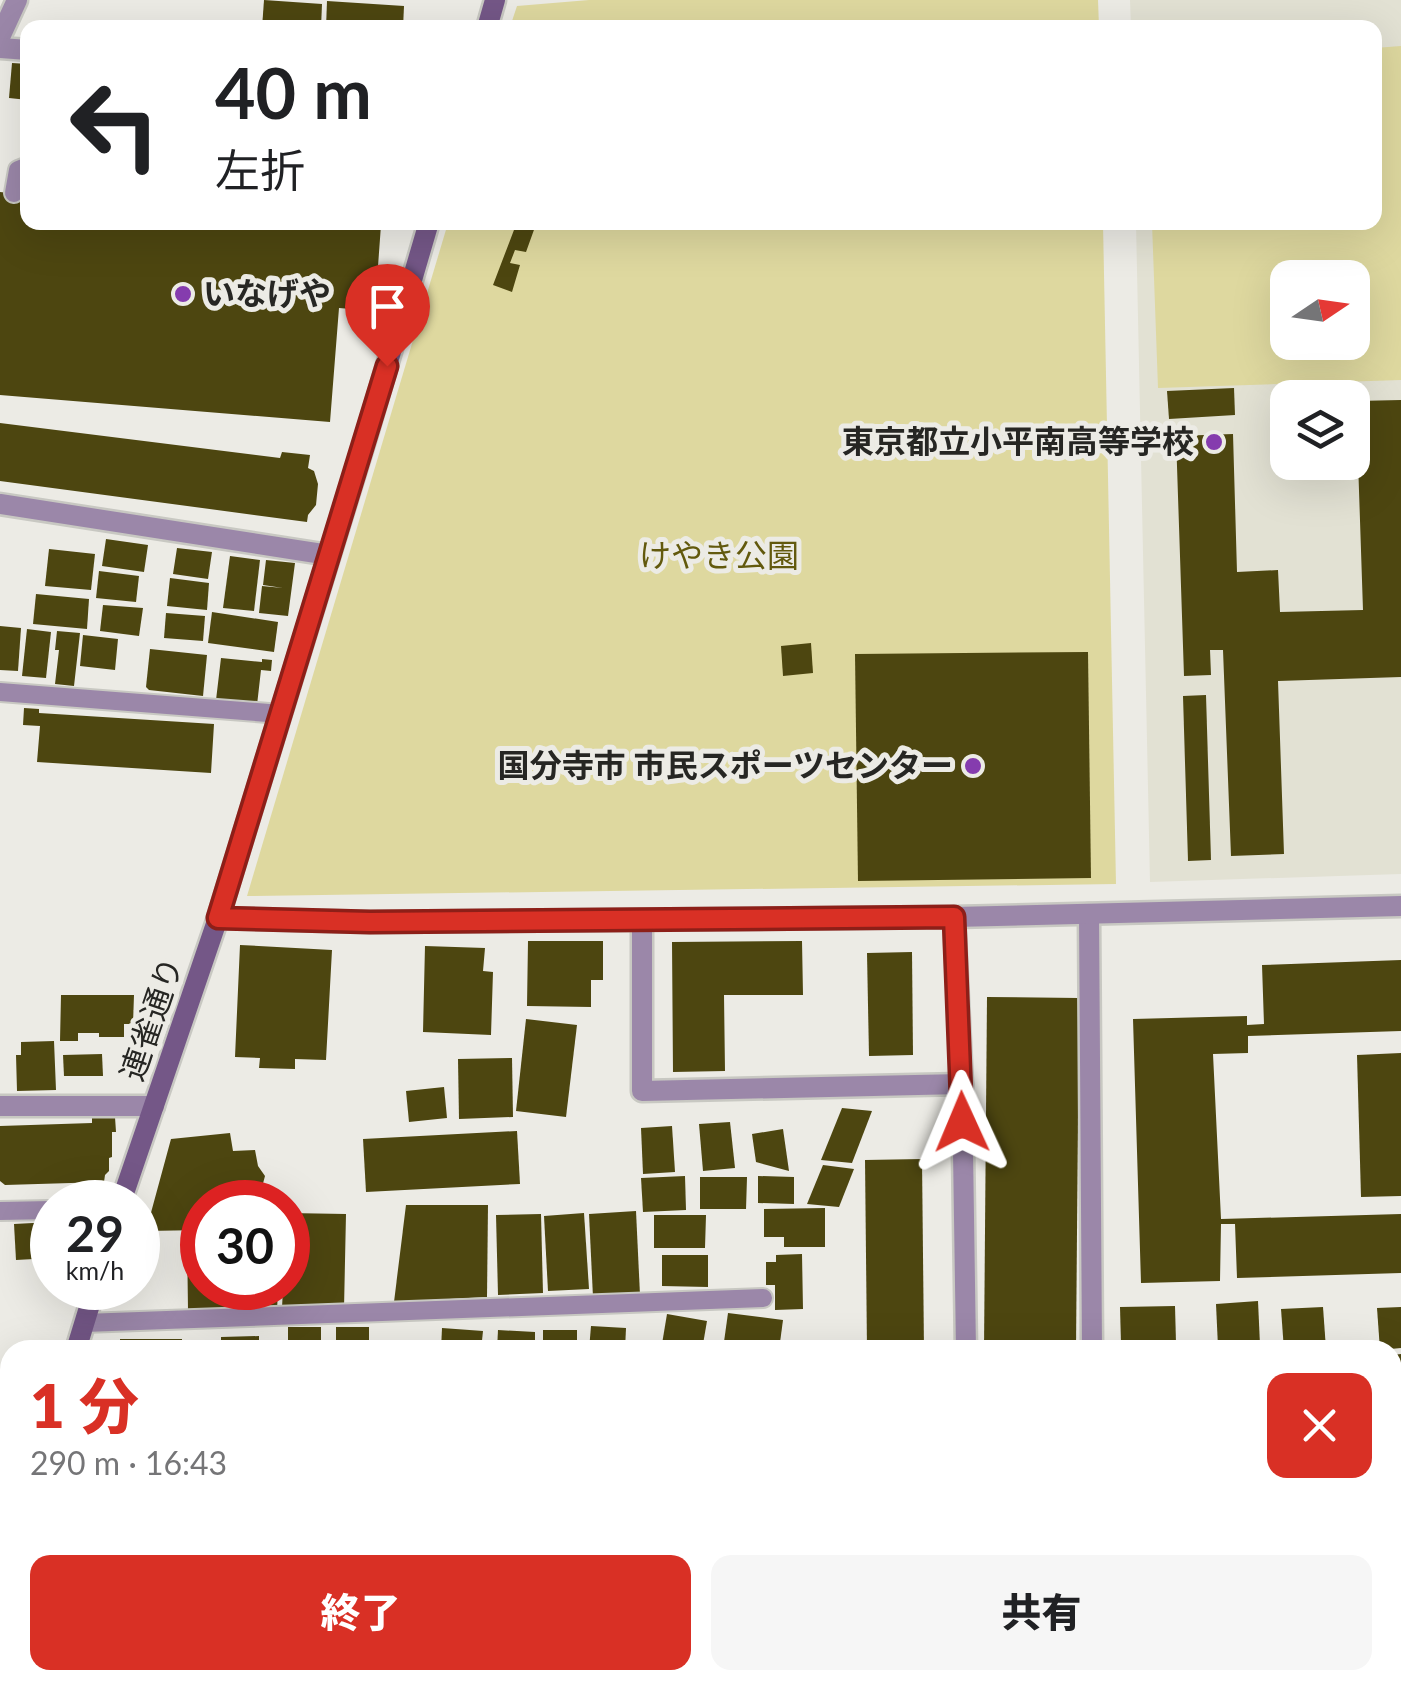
<!DOCTYPE html>
<html lang="ja">
<meta charset="utf-8">
<style>
body{margin:0;font-family:Lato,"Noto Sans JP",sans-serif;background:#f6f6f6;color:#202124;height:100vh;display:flex;flex-direction:column;font-size:38px;white-space:nowrap}
*{box-sizing:border-box;margin:0}
p{font-size:32px;color:#757577}
.icon{flex:none;width:55px;height:55px;fill:none;stroke:currentColor;stroke-width:2;stroke-linecap:round;stroke-linejoin:round}
.map{position:relative;flex:1;overflow:hidden}
.drawer{position:absolute;left:0px;top:1340px;width:1402px;height:350px;display:flex;flex-direction:column;background:#fff;border-radius:30px 30px 0 0;box-shadow:0 10px 40px #0002}
.drawer>*{flex:none}
.hud{position:absolute;left:20px;top:20px;width:1362px;height:210px;border-radius:20px;box-shadow:0 10px 40px #0002;background:#fff;color:#202124;overflow:hidden}
.needle{width:65px;rotate:77deg}
.buttons{position:absolute;left:1270px;top:260px;display:grid;gap:20px}
.buttons a{display:grid;place-items:center;width:100px;height:100px;border-radius:20px;background:#fff;box-shadow:0 10px 40px #0002;font-size:50px}
.speed{position:absolute;left:30px;top:1180px;display:flex;gap:20px;font-size:50px;font-weight:700;text-align:center}
.speed>*{display:grid;place-content:center;width:130px;height:130px;border-radius:50%;background:#fff;box-shadow:0 10px 40px #0002;line-height:1}
.speed small{font-size:25px;font-weight:400}
.speed .limit{border:15px solid #d22;background:#fff;color:#111}
.pin{position:absolute;display:grid;place-items:center;width:85px;height:85px;color:#fff;margin:-102px -42px;border-radius:50% 50% 50% 0;rotate:-45deg;box-shadow:0 0 10px #0007}
.pin .icon{rotate:45deg}
.me{position:absolute;width:110px;margin:-55px;rotate:359deg;stroke-linejoin:round;filter:drop-shadow(0 0 8px #0008)}
.turn{display:flex;align-items:center;gap:35px;height:210px;padding:0 30px;font-size:45px}
.turn .icon{width:130px;height:130px;stroke-width:2.5}
.turn b{display:block;font-size:70px;line-height:85px}
.round{display:grid;place-items:center;flex:none;width:105px;height:105px;border-radius:20px;background:#f6f6f6}
.overview{display:flex;align-items:center;justify-content:space-between;height:170px;padding:0 30px}
h1{font-size:60px;font-weight:800;line-height:75px;color:#d93025}
.cta{display:flex;gap:20px;margin-top:auto;padding:20px 30px}
.cta a{flex:1;height:115px;border-radius:20px;background:#d93025;color:#fff;font-size:40px;font-weight:800;line-height:115px;text-align:center}
.cta a+a{background:#f6f6f6;color:#202124}
.map>svg:first-child{display:block}
.built{fill:#e2e1d3;fill-rule:evenodd}
.green{fill:#ded89f;fill-rule:evenodd}
.building{fill:#4d4610}
.lines{fill:none;stroke-linecap:round;stroke-linejoin:round}
.service-casing{stroke:#c8c8c2;stroke-width:22}
.minor-casing{stroke:#c8c8c2;stroke-width:25}
.secondary-casing{stroke:#c8c8c2;stroke-width:25}
.service{stroke:#9b87a9;stroke-width:18}
.minor{stroke:#9b87a9;stroke-width:20}
.secondary{stroke:#745787;stroke-width:20}
.route-casing{stroke:#8d1f18;stroke-width:25}
.route{stroke:#d93025;stroke-width:18}
.poi-dot{fill:#853cae;stroke:#ecebe5;stroke-width:4}
.labels{text-anchor:middle;stroke-width:10;stroke-linejoin:round;paint-order:stroke}
.poi-label{font-size:32px;font-weight:bold;fill:#262623;stroke:#ecebe5;text-anchor:end}
.park-label{font-size:32px;fill:#62590d;stroke:#ecebe5}
.street-label{font-size:32px;fill:#262623;stroke:#ecebe5}
</style>
<div class="map">
<svg width="1401" height="1690" viewBox="0 0 1401 1690">
<rect width="100%" height="100%" fill="#ecebe5"/>
<path class="built" d="M1130,0h271v874l-251,8 -14,-659 239,-1v-194l-244,-1zM1288,278h64v64h-64zM1288,398h64v64h-64z"/>
<g class="green">
<polygon points="589,0 1098,0 1099,27 510,27 517,6"/>
<path d="M1401,46v334l-243,8 -6,-165 223,-1v-174zM1288,278h64v64h-64z"/>
<polygon points="448,223 1103,223 1116,884 247,896"/>
</g>
<g class="building">
<polygon points="264,0 322,4 321,28 262,28"/>
<polygon points="327,1 404,6 403,28 326,28"/>
<polygon points="12,63 28,64 28,100 9,98"/>
<polygon points="0,192 28,195 28,222 352,222 381,225 377,280 367,279 364,310 339,308 330,422 0,395"/>
<polygon points="517,222 535,227 526,252 515,250 510,263 520,265 512,292 493,285"/>
<polygon points="1234,388 1235,415 1169,419 1167,391"/>
<polygon points="1401,400 1401,677 1278,681 1284,854 1231,856 1223,650 1210,650 1211,675 1184,676 1176,436 1233,434 1237,572 1278,570 1280,612 1363,610 1356,401"/>
<polygon points="0,423 280,458 282,452 310,455 308,468 314,471 318,484 316,505 308,515 307,522 0,481"/>
<polygon points="106,539 148,545 144,572 102,566"/>
<polygon points="177,548 212,552 208,579 173,574"/>
<polygon points="49,549 95,554 91,590 45,586"/>
<polygon points="230,556 260,560 254,611 223,608"/>
<polygon points="266,560 295,563 288,616 259,613 262,586 283,588 263,585"/>
<polygon points="99,571 139,576 136,602 96,598"/>
<polygon points="170,578 209,583 207,610 167,606"/>
<polygon points="36,594 89,599 87,629 33,624"/>
<polygon points="103,605 143,608 139,636 100,631"/>
<polygon points="212,612 278,622 274,652 208,643"/>
<polygon points="166,613 205,616 203,641 164,638"/>
<polygon points="0,626 21,628 18,671 0,670"/>
<polygon points="27,629 51,632 46,678 22,676"/>
<polygon points="57,631 80,633 74,686 55,684 59,650 55,650"/>
<polygon points="83,635 118,639 115,670 80,666"/>
<polygon points="811,643 813,673 783,676 781,646"/>
<polygon points="150,649 207,655 203,696 149,690 146,687"/>
<polygon points="1088,652 1091,878 858,881 855,654"/>
<polygon points="221,658 262,662 262,659 272,660 271,671 261,670 257,705 216,700"/>
<polygon points="1206,695 1211,860 1188,861 1183,696"/>
<polygon points="24,708 39,709 39,713 214,724 211,773 37,762 40,726 23,725"/>
<polygon points="528,941 603,941 603,980 591,980 591,1007 527,1006"/>
<polygon points="802,941 803,995 724,995 725,1071 673,1072 672,942"/>
<polygon points="240,945 332,950 326,1060 295,1059 295,1069 259,1068 260,1058 235,1057"/>
<polygon points="425,946 485,948 483,971 493,972 491,1035 423,1032"/>
<polygon points="912,952 913,1055 869,1056 867,953"/>
<polygon points="1401,960 1401,1031 1248,1036 1248,1053 1213,1054 1221,1219 1401,1214 1401,1273 1237,1278 1235,1224 1221,1224 1220,1281 1141,1283 1133,1019 1247,1016 1247,1025 1264,1024 1262,965"/>
<polygon points="61,995 134,995 133,1024 124,1024 124,1037 99,1037 99,1033 78,1033 78,1041 60,1041"/>
<polygon points="987,997 1079,998 1076,1350 984,1350"/>
<polygon points="526,1019 577,1025 566,1117 516,1111"/>
<polygon points="54,1041 56,1090 17,1091 16,1055 21,1055 21,1042"/>
<polygon points="1401,1053 1401,1196 1361,1197 1357,1055"/>
<polygon points="102,1054 103,1076 64,1076 63,1055"/>
<polygon points="512,1058 513,1117 459,1119 458,1059"/>
<polygon points="444,1087 447,1118 409,1122 406,1091"/>
<polygon points="842,1108 872,1111 852,1163 821,1160"/>
<polygon points="115,1117 116,1132 112,1132 112,1157 109,1158 109,1171 105,1175 104,1182 5,1185 0,1181 0,1126 92,1123 92,1118"/>
<polygon points="730,1122 735,1168 703,1171 699,1124"/>
<polygon points="672,1126 675,1172 643,1174 641,1128"/>
<polygon points="783,1129 789,1171 756,1162 752,1134"/>
<polygon points="517,1131 520,1184 366,1192 363,1139"/>
<polygon points="230,1133 233,1151 255,1150 258,1166 265,1176 258,1202 202,1202 202,1230 146,1231 171,1139"/>
<polygon points="922,1159 924,1350 867,1350 865,1160"/>
<polygon points="823,1165 854,1169 839,1207 807,1204"/>
<polygon points="685,1176 686,1210 643,1212 641,1178"/>
<polygon points="758,1176 794,1177 794,1204 758,1203"/>
<polygon points="700,1177 747,1177 746,1209 700,1209"/>
<polygon points="406,1205 488,1205 487,1297 394,1302"/>
<polygon points="825,1208 825,1247 784,1247 784,1237 764,1237 764,1209"/>
<polygon points="636,1211 640,1295 593,1297 589,1214"/>
<polygon points="288,1213 346,1214 344,1309 282,1308 283,1288 288,1288"/>
<polygon points="584,1213 589,1289 548,1291 544,1216"/>
<polygon points="541,1214 543,1293 498,1295 496,1215"/>
<polygon points="654,1215 706,1215 705,1248 654,1248"/>
<polygon points="52,1222 52,1258 16,1260 14,1224"/>
<polygon points="187,1235 202,1235 202,1288 241,1288 241,1310 188,1310"/>
<polygon points="802,1254 803,1309 775,1310 775,1285 766,1285 766,1262 776,1262 776,1255"/>
<polygon points="662,1255 708,1255 708,1287 662,1286"/>
<polygon points="248,1288 278,1288 277,1311 247,1309"/>
<polygon points="1258,1301 1260,1345 1218,1347 1216,1304"/>
<polygon points="1175,1306 1176,1343 1121,1344 1120,1307"/>
<polygon points="1323,1307 1326,1349 1284,1350 1281,1309"/>
<polygon points="1401,1307 1401,1348 1380,1350 1377,1308"/>
<polygon points="728,1313 783,1320 779,1350 723,1349"/>
<polygon points="667,1314 707,1321 702,1350 661,1350"/>
<polygon points="591,1326 626,1328 625,1350 589,1350"/>
<rect x="288" y="1327" width="33" height="23"/>
<rect x="336" y="1327" width="33" height="23"/>
<polygon points="442,1328 483,1331 481,1350 441,1350"/>
<polygon points="498,1330 535,1332 535,1350 497,1350"/>
<rect x="543" y="1330" width="34" height="20"/>
<polygon points="259,1336 259,1350 221,1350 221,1337"/>
<rect x="120" y="1339" width="62" height="11"/>
<polygon points="1401,1354 1401,1408 1392,1409 1392,1355"/>
<rect x="1392" y="1465" width="9" height="48"/>
<rect x="1392" y="1516" width="9" height="48"/>
<rect x="1392" y="1566" width="9" height="48"/>
<polygon points="1392,1651 1401,1651 1401,1690 1295,1690 1295,1680 1392,1680"/>
<polygon points="25,1680 127,1680 126,1690 40,1690 39,1685 24,1682"/>
<polygon points="180,1680 220,1680 221,1689 180,1690"/>
<rect x="235" y="1680" width="50" height="10"/>
<polygon points="301,1680 347,1680 346,1690 301,1690"/>
<rect x="387" y="1680" width="31" height="10"/>
<polygon points="429,1680 466,1680 466,1690 428,1690"/>
<rect x="481" y="1680" width="37" height="10"/>
<rect x="532" y="1680" width="37" height="10"/>
<rect x="783" y="1680" width="39" height="10"/>
<polygon points="912,1680 1053,1680 1053,1690 913,1690"/>
<rect x="1138" y="1680" width="47" height="10"/>
<rect x="1192" y="1680" width="48" height="10"/>
</g>
<g class="lines">
<g class="service-casing">
<g id="service">
<polyline points="14,193 18,170 28,166"/>
<polyline points="0,692 281,714"/>
<polyline points="0,1211 52,1210"/>
<polyline points="84,1323 763,1298"/>
<polyline points="135,1690 136,1680"/>
</g>
</g>
<g class="minor-casing">
<g id="minor">
<polyline points="0,37 17,0"/>
<polyline points="0,48 28,50"/>
<polyline points="0,504 329,555"/>
<polyline points="1089,914 1092,1350"/>
<polyline points="954,917 962,1084 966,1350"/>
<polyline points="218,918 370,922 954,917 1401,906"/>
<polyline points="642,920 642,1091 962,1084"/>
<polyline points="0,1106 154,1106"/>
<polyline points="1392,1449 1401,1449"/>
<polyline points="0,1470 10,1469"/>
<polyline points="1392,1626 1401,1626"/>
<polyline points="1257,1680 1257,1690"/>
<polyline points="364,1690 365,1680"/>
<polyline points="576,1690 576,1680"/>
</g>
</g>
<g class="secondary-casing">
<g id="secondary">
<polyline points="487,28 495,0"/>
<polyline points="121,1202 218,918 366,437 429,222"/>
<polyline points="76,1350 95,1288"/>
<polyline points="0,1596 10,1564"/>
</g>
</g>
<use href="#service" class="service"/>
<use href="#minor" class="minor"/>
<use href="#secondary" class="secondary"/>
</g>
<g class="lines">
<g class="route-casing">
<polyline id="route" points="387,366 218,918 370,922 954,917 962,1122"/>
</g>
<use href="#route" class="route"/>
</g>
<g class="poi-dot">
<circle cx="183" cy="294" r="10"/>
<circle cx="1214" cy="442" r="10"/>
<circle cx="973" cy="766" r="10"/>
</g>
<g class="labels">
<g class="poi-label">
<text x="203" y="305" text-anchor="start">いなげや</text>
<text x="1194" y="453">東京都立小平南高等学校</text>
<text x="953" y="777">国分寺市 市民スポーツセンター</text>
</g>
<g class="park-label">
<text x="719" y="567">けやき公園</text>
</g>
<g class="street-label">
<text transform="translate(152 1019) rotate(-71)" y="11">連雀通り</text>
</g>
</g>
</svg>
<div class="buttons">
<a><svg class="needle" viewBox="-14 -14 28 28"><path d="M0-13l5 13h-10z" fill="#e53935"/><path d="M0 13l5-13h-10z" fill="#757577"/></svg></a>
<a><svg class="icon" aria-label="layers" viewBox="0 0 24 24"><path d="M12 4l9 5-9 5-9-5zM3 14l9 5 9-5"/></svg></a>
</div>
<div class="speed"><div>29<small>km/h</small></div><div class="limit">30</div></div>
<div class="pin" style="left:387px;top:366px;background:#d93025"><svg class="icon" aria-label="arrive" viewBox="0 0 24 24"><path d="M6 21V4h12l-3 4 3 4H6"/></svg></div>
<svg class="me" style="left:962px;top:1122px" viewBox="-20 -20 40 40"><path d="M0-17L14 15 0 8-14 15z" fill="#d93025" stroke="#fff" stroke-width="4"/></svg>
<div class="hud">
<div class="turn"><svg class="icon" aria-label="left" viewBox="0 0 24 24"><path d="M17 20v-9H6M10 6l-5 5 5 5"/></svg><div><b>40 m</b>左折</div></div>
</div>
<section class="drawer">
<div class="overview"><div><h1>1 分</h1><p>290 m · 16:43</p></div><a class="round" style="background:#d93025;color:#fff"><svg class="icon" aria-label="close" viewBox="0 0 24 24"><path d="M6 6l12 12M18 6L6 18"/></svg></a></div>
<div class="cta"><a>終了</a><a>共有</a></div>
</section>
</div>
